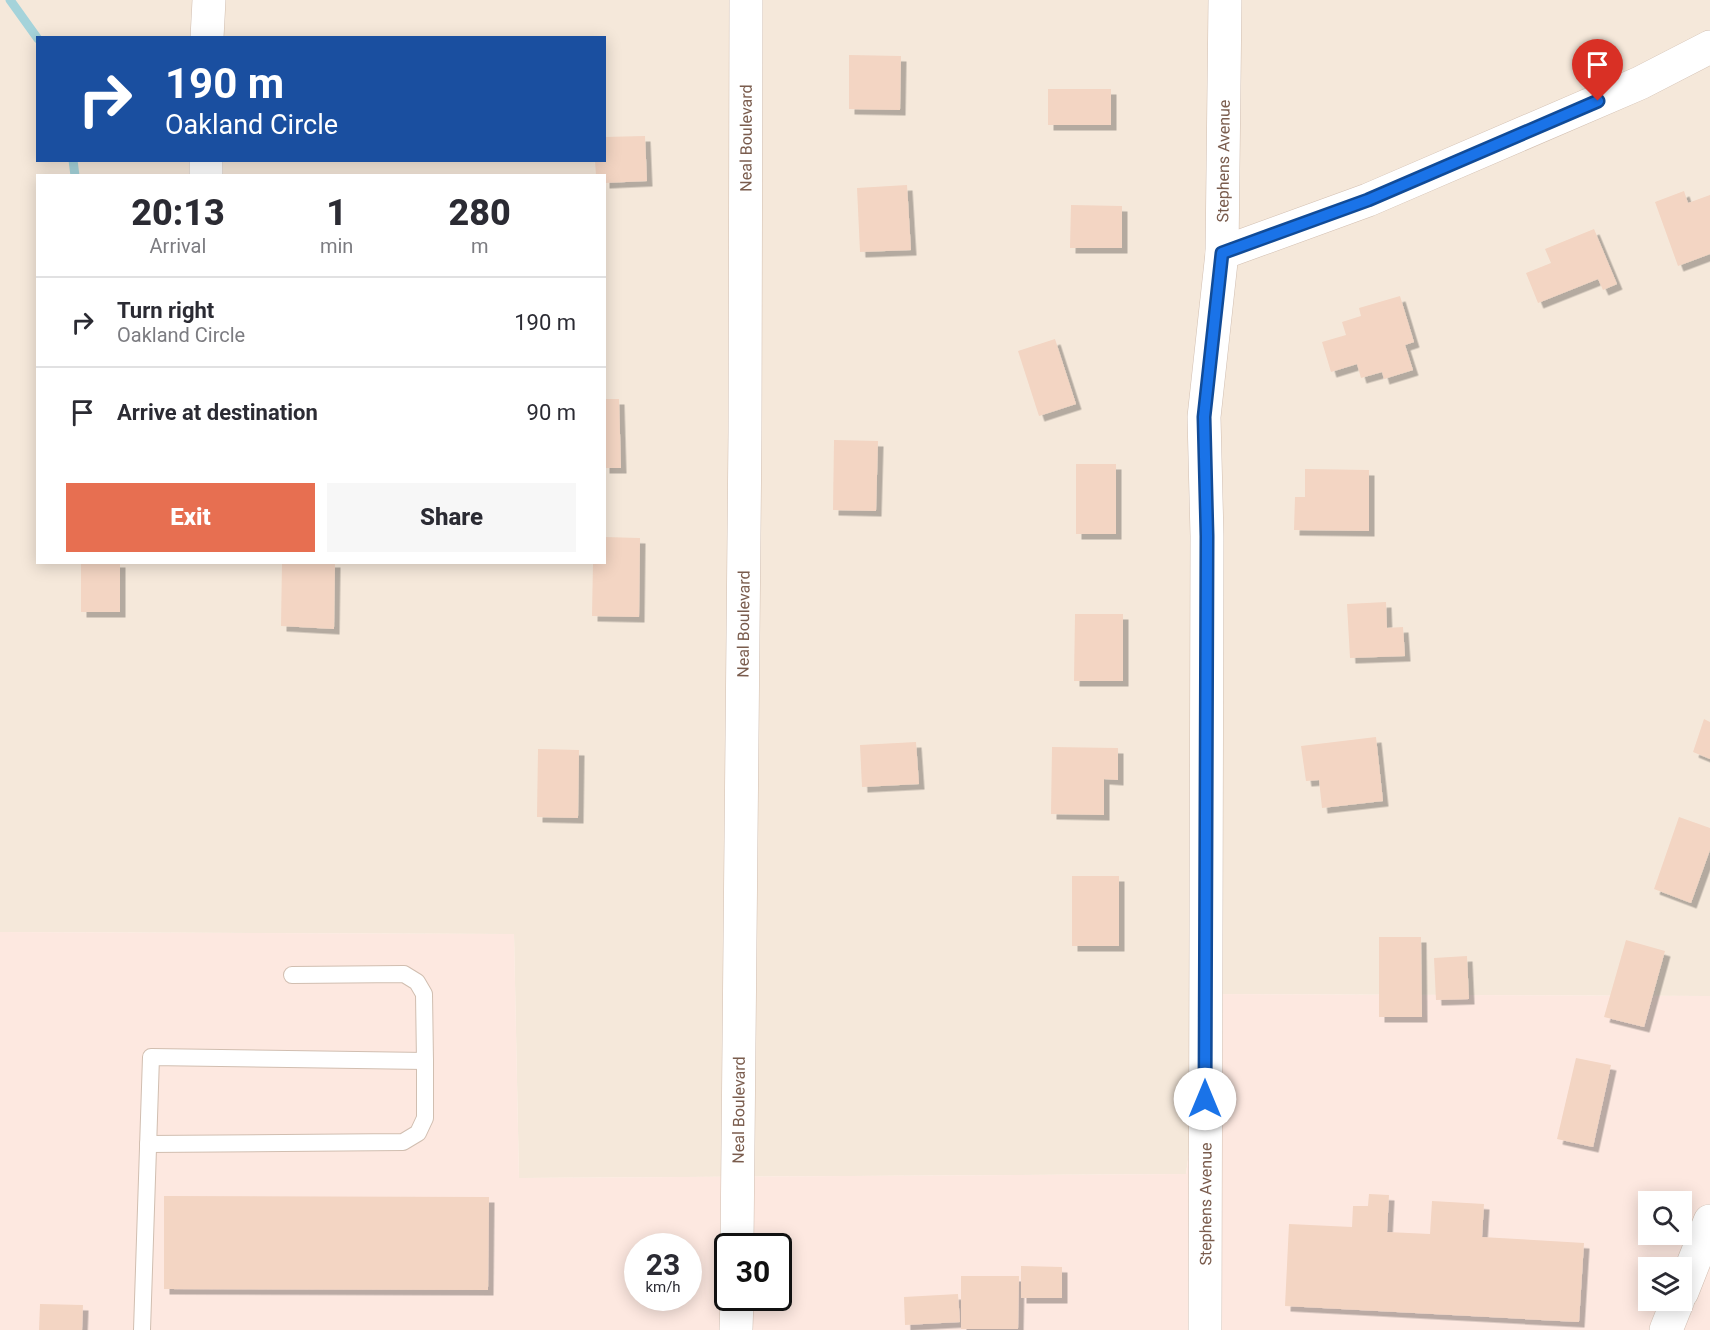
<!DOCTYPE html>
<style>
body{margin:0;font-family:Roboto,sans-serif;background:#f7f7f7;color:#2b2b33;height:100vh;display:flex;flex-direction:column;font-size:22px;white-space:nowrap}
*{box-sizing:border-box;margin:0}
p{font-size:20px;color:#7c7c81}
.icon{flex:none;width:33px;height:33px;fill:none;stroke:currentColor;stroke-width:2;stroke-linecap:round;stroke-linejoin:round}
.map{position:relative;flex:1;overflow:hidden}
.sheet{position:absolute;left:36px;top:174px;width:570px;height:390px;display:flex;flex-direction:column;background:#fff;border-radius:0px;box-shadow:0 3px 15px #0003}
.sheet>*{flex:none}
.banner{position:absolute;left:36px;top:36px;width:570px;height:126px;border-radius:0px;box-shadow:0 3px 15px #0003;background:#1a4fa0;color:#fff;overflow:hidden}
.controls{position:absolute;left:1638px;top:1191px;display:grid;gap:12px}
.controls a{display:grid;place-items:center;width:54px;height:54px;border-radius:0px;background:#fff;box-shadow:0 3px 15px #0003;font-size:30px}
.speed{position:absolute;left:624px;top:1233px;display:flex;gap:12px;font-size:30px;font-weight:700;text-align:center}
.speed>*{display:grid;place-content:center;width:78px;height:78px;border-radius:50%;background:#fff;box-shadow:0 3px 15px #0003;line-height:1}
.speed small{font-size:15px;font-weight:400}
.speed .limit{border:3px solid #111;border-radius:9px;background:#fff;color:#111}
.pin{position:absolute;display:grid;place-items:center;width:51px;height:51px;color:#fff;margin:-62px -26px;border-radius:50% 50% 50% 0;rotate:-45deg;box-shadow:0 0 6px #0007}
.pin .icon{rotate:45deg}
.me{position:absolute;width:66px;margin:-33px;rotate:0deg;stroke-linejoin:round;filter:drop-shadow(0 0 4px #0008)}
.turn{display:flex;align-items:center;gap:21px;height:126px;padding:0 30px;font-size:27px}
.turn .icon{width:78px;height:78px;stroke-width:2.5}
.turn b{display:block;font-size:42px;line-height:51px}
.eta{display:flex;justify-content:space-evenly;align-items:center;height:102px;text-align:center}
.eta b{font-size:36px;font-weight:800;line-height:42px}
.primary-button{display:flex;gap:12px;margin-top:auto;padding:12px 30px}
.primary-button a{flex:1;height:69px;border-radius:0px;background:#e76f51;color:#fff;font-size:24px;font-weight:800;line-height:69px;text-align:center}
.primary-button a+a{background:#f7f7f7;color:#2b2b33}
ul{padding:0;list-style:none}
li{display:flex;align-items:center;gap:18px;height:90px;padding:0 30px;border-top:2px solid #e1e1e2}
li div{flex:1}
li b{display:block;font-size:22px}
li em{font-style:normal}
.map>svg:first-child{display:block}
.residential{fill:#f5e8da;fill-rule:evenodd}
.commercial{fill:#fde8e0;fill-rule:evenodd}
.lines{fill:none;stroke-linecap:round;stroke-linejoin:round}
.stream{stroke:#a5d3da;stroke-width:9}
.building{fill:#f3d5c3;filter:url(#shadow)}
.service-casing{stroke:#d1beb0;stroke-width:18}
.minor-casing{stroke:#d1beb0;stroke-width:34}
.service{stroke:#fff;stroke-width:16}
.minor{stroke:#fff;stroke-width:33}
.route-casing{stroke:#114b97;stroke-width:15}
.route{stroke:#1a73e8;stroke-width:10}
.labels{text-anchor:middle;stroke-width:5;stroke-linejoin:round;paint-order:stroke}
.street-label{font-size:16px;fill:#7a5c4d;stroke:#fffaf3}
</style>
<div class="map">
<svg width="1710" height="1330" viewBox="0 0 1710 1330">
<defs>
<filter id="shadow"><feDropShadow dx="5.5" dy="5.5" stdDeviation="0" flood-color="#0004"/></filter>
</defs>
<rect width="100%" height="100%" fill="#fdf6ec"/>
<path class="residential" d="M0,0h1710v996l-499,-2 -25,180 -667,4 -5,-244 -514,-2zM38,38h566v122h-566zM38,176h566v386h-566z"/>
<path class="commercial" d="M0,932l514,2 5,244 667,-4 25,-180 499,2v334h-1710zM1648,1202h34v32h-34zM638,1246h50v52h-50zM728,1246h50v52h-50zM1648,1268h34v32h-34z"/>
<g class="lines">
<g class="stream">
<polyline points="10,0 38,39"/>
<polyline points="73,160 75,176"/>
</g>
</g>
<g class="building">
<polygon points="849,55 901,56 900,110 849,109"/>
<rect x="1048" y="89" width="63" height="36"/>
<polygon points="645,136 647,181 604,183 604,176 596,176 595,160 604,160 604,137"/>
<polygon points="907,185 911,250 860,252 857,188"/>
<polygon points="1684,191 1688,203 1710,195 1710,254 1678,266 1655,202"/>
<polygon points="1071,205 1122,206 1122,248 1070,248"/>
<polygon points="1594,229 1617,284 1603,290 1598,279 1538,303 1526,273 1551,263 1545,249"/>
<polygon points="1400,296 1414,342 1405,345 1413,370 1384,379 1382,372 1361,378 1357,364 1331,372 1322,342 1346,335 1342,322 1361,316 1359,308"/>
<polygon points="1055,339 1076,404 1039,416 1018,351"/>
<polygon points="604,399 619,399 621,468 604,468"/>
<polygon points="834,440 878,441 876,511 833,510"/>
<rect x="1076" y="464" width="40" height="70"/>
<polygon points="1305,469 1369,470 1369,531 1294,530 1295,497 1305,497"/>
<polygon points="604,537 640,538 639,617 592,616 593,562 604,562"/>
<rect x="81" y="562" width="39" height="50"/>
<polygon points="282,562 335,562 334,629 281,626"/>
<polygon points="1386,602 1387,628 1403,627 1405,656 1350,658 1347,604"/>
<polygon points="1075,614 1123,614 1123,681 1074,681"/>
<polygon points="1704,719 1710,722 1710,759 1693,752"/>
<polygon points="1376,737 1383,801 1322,808 1319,780 1306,781 1301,746"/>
<polygon points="916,742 919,784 862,787 860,745"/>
<polygon points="1052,747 1118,748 1118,780 1104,779 1104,815 1051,814"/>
<polygon points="538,749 579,750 578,818 537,817"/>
<polygon points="1679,817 1710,828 1710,850 1691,903 1654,889"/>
<rect x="1072" y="876" width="47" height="70"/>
<polygon points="1379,937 1421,937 1422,1017 1379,1017"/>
<polygon points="1626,940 1665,951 1644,1027 1604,1017"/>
<polygon points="1467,956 1469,999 1436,1000 1434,958"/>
<polygon points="1576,1058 1611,1065 1593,1147 1557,1139"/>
<polygon points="1369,1194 1389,1195 1387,1232 1430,1234 1432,1201 1484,1204 1482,1237 1584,1243 1579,1322 1285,1306 1289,1224 1352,1227 1353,1206 1368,1206"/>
<polygon points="164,1196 489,1197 488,1290 164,1289"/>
<polygon points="1021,1266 1062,1267 1062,1298 1021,1298"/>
<polygon points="961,1276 1019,1276 1018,1329 961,1329"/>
<polygon points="958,1294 960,1322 905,1325 904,1297"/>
<polygon points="40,1304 83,1305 82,1330 39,1330"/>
</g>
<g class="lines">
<g class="service-casing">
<g id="service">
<polyline points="148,1144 403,1142 418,1133 425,1118 425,1061"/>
<polyline points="142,1330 151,1057 425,1061 424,994 417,982 404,974 292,975"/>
</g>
</g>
<g class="minor-casing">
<g id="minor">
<polyline points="207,38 209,0"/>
<polyline points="206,160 206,176"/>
<polyline points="1222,253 1368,200 1640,83 1710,47"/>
<path id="s1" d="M737,1246l8,-814 1,-432"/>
<polyline points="1682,1292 1710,1221"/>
<polyline points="736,1330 737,1298"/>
<path id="s2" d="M1205,1330l2,-794 -3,-119 18,-164 3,-253"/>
<polyline points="1666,1330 1678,1300"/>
</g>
</g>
<use href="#service" class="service"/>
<use href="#minor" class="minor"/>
</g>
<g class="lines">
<g class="route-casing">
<polyline id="route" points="1205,1099 1207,536 1204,417 1222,253 1368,200 1598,101"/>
</g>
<use href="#route" class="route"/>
</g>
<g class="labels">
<g class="street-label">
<text dy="6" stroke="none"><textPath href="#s1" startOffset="1108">Neal Boulevard</textPath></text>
<text dy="6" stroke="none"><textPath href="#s2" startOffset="1170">Stephens Avenue</textPath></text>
<text dy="6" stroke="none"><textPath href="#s1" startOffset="622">Neal Boulevard</textPath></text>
<text dy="6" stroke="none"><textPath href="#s1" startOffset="136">Neal Boulevard</textPath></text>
<text dy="6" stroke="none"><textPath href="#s2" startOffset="126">Stephens Avenue</textPath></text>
</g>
</g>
</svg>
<div class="controls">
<a><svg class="icon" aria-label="search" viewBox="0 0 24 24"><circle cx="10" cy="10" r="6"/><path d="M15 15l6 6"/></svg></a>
<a><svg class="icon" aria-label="layers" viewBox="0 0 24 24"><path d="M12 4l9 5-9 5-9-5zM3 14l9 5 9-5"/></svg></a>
</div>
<div class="speed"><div>23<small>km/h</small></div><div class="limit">30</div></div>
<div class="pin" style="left:1598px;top:101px;background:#d93025"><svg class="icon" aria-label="arrive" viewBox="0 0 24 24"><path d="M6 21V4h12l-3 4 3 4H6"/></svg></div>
<svg class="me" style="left:1205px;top:1099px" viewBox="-20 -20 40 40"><circle r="19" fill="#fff"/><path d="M0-13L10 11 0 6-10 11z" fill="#1a73e8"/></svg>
<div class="banner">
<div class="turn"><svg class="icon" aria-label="right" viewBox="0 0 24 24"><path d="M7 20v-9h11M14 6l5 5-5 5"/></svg><div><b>190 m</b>Oakland Circle</div></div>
</div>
<section class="sheet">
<div class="eta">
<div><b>20:13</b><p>Arrival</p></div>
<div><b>1</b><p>min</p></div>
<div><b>280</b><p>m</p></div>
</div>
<ul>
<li><svg class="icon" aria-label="right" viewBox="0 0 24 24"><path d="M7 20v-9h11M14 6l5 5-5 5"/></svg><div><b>Turn right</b><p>Oakland Circle</p></div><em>190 m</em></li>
<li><svg class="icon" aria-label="arrive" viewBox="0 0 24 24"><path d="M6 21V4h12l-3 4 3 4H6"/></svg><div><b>Arrive at destination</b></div><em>90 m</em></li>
</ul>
<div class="primary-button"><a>Exit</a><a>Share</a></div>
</section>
</div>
